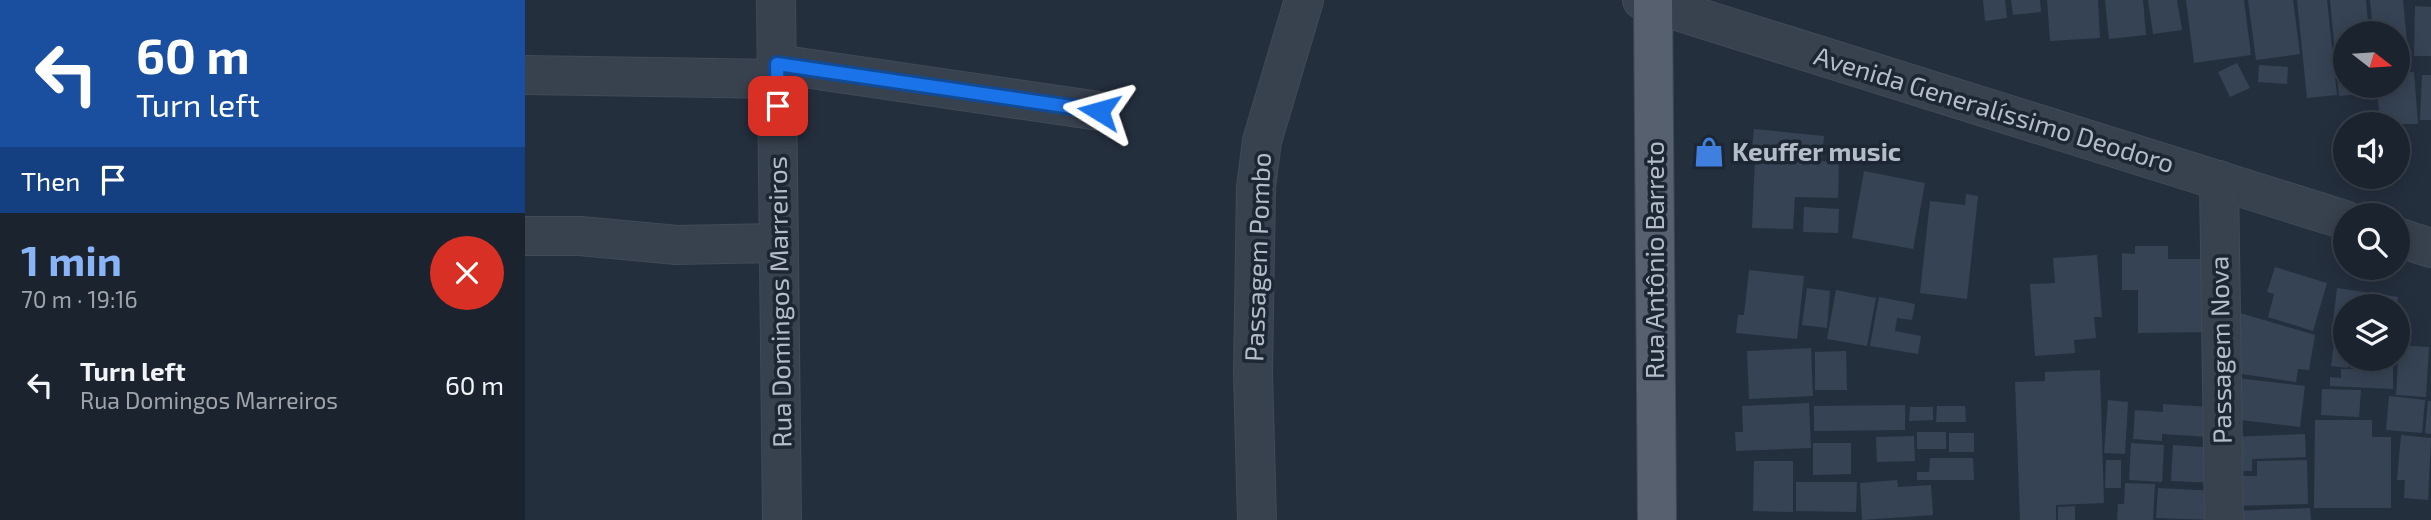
<!DOCTYPE html>
<meta charset="utf-8">
<style>
body{margin:0;font-family:"Exo 2",sans-serif;background:#282f3a;color:#f1f3f6;height:100vh;display:flex;flex-direction:column;font-size:26px;white-space:nowrap}
*{box-sizing:border-box;margin:0}
p{font-size:23px;color:#a0a4aa}
.icon{flex:none;width:38px;height:38px;fill:none;stroke:currentColor;stroke-width:2;stroke-linecap:round;stroke-linejoin:round}
.map{position:relative;flex:1;overflow:hidden}
.details{display:flex;flex-direction:column;background:#1b232e;width:525px}
.details>*{flex:none}
.hud{background:#1a4fa0;color:#fff;overflow:hidden}
.needle{width:46px;rotate:107deg}
.fabs{position:absolute;left:1808px;top:21px;display:grid;gap:14px}
.fabs a{display:grid;place-items:center;width:77px;height:77px;border-radius:50%;background:#1b232e;box-shadow:0 4px 18px #0003,0 0 0 2px #39404a;font-size:35px}
.pin{position:absolute;display:grid;place-items:center;width:60px;height:60px;color:#fff;margin:-30px;border-radius:14px;box-shadow:0 4px 10px #0006}
.me{position:absolute;width:77px;margin:-38px;rotate:278deg;stroke-linejoin:round;filter:drop-shadow(0 0 5px #0008)}
.turn{display:flex;align-items:center;gap:24px;height:147px;padding:0 21px;font-size:32px}
.turn .icon{width:91px;height:91px;stroke-width:2.5}
.turn b{display:block;font-size:49px;line-height:60px}
.then{display:flex;align-items:center;height:66px;padding:0 21px;background:#0003;gap:14px;font-size:26px}
.round{display:grid;place-items:center;flex:none;width:74px;height:74px;border-radius:37px;background:#282f3a}
.head{display:flex;align-items:center;justify-content:space-between;height:119px;padding:0 21px}
h1{font-size:42px;font-weight:700;line-height:52px;color:#8ab4f8}
ul{padding:0;list-style:none}
li{display:flex;align-items:center;gap:21px;height:105px;padding:0 21px}
li div{flex:1}
li b{display:block;font-size:26px}
li em{font-style:normal}
main{display:flex;flex:1;min-height:0}
.map>svg:first-child{display:block}
.building{fill:#364354}
.lines{fill:none;stroke-linecap:round;stroke-linejoin:round}
.minor-casing{stroke:#414a57;stroke-width:40}
.major-casing{stroke:#414a57;stroke-width:40}
.minor{stroke:#38414e;stroke-width:38}
.major{stroke:#56606e;stroke-width:38}
.route-casing{stroke:#114b97;stroke-width:18}
.route{stroke:#1a73e8;stroke-width:12}
.labels{text-anchor:middle;stroke-width:7;stroke-linejoin:round;paint-order:stroke}
.street-label{font-size:26px;fill:#b4bcc9;stroke:#1d2633}
.poi-label{font-size:26px;font-weight:bold;fill:#b4bcc9;stroke:#1d2633;text-anchor:start}
</style>
<main>
<section class="details">
<div class="hud">
<div class="turn"><svg class="icon" aria-label="left" viewBox="0 0 24 24"><path d="M17 20v-9H6M10 6l-5 5 5 5"/></svg><div><b>60 m</b>Turn left</div></div>
<div class="then">Then<svg class="icon" aria-label="arrive" viewBox="0 0 24 24"><path d="M6 21V4h12l-3 4 3 4H6"/></svg></div>
</div>
<div class="head"><div><h1>1 min</h1><p>70 m · 19:16</p></div><a class="round" style="background:#d93025;color:#fff"><svg class="icon" aria-label="close" viewBox="0 0 24 24"><path d="M6 6l12 12M18 6L6 18"/></svg></a></div>
<ul>
<li><svg class="icon" aria-label="left" viewBox="0 0 24 24"><path d="M17 20v-9H6M10 6l-5 5 5 5"/></svg><div><b>Turn left</b><p>Rua Domingos Marreiros</p></div><em>60 m</em></li>
</ul>
</section>
<div class="map">
<svg width="1906" height="520" viewBox="0 0 1906 520">
<rect width="100%" height="100%" fill="#242f3e"/>
<g class="building">
<polygon points="1458,0 1480,0 1482,18 1460,21"/>
<polygon points="1486,0 1515,0 1516,12 1488,15"/>
<polygon points="1522,0 1573,0 1575,38 1525,41"/>
<polygon points="1580,0 1618,0 1621,35 1584,39"/>
<polygon points="1623,0 1652,0 1657,30 1628,34"/>
<polygon points="1661,0 1719,0 1726,55 1669,63"/>
<polygon points="1723,0 1768,0 1775,54 1731,60"/>
<polygon points="1772,0 1802,0 1812,95 1782,98"/>
<polygon points="1805,0 1841,0 1844,33 1820,33 1820,86 1849,86 1849,93 1814,96"/>
<polygon points="1845,0 1878,0 1884,64 1872,65 1872,33 1848,33"/>
<polygon points="1890,6 1906,7 1906,56 1889,56"/>
<polygon points="1712,63 1725,88 1705,97 1693,72"/>
<polygon points="1734,65 1763,67 1762,84 1733,82"/>
<polygon points="1889,72 1893,124 1855,124 1852,86 1872,86 1872,73"/>
<polygon points="1897,75 1906,75 1906,120 1895,120"/>
<polygon points="1229,129 1299,136 1297,157 1227,149"/>
<polygon points="1230,158 1314,162 1313,198 1270,197 1268,229 1227,228"/>
<polygon points="1339,171 1400,183 1388,249 1327,238"/>
<polygon points="1441,194 1453,196 1442,299 1395,293 1405,201 1440,205"/>
<polygon points="1279,207 1314,209 1313,233 1278,232"/>
<polygon points="1610,246 1643,246 1643,259 1681,259 1681,332 1613,333 1613,290 1597,290 1597,253 1610,254"/>
<polygon points="1572,255 1577,317 1569,317 1571,338 1549,340 1550,353 1510,356 1505,284 1530,283 1528,258"/>
<polygon points="1750,267 1802,283 1788,331 1743,317 1749,294 1742,292"/>
<polygon points="1224,270 1279,276 1272,339 1211,333 1213,315 1219,315"/>
<polygon points="1282,288 1305,291 1302,328 1277,325"/>
<polygon points="1812,288 1873,297 1872,306 1820,306 1820,322 1808,321"/>
<polygon points="1311,290 1351,298 1342,346 1302,339"/>
<polygon points="1354,297 1390,304 1387,320 1372,318 1370,331 1396,336 1393,354 1345,346"/>
<polygon points="1715,313 1790,335 1784,370 1773,369 1771,382 1710,373"/>
<polygon points="1811,326 1820,328 1820,359 1825,359 1823,368 1806,366"/>
<polygon points="1874,345 1904,347 1901,397 1871,395"/>
<polygon points="1286,348 1288,396 1224,399 1222,351"/>
<polygon points="1321,351 1322,390 1290,390 1290,352"/>
<polygon points="1825,365 1868,367 1868,389 1805,386 1805,377 1816,378 1816,369 1830,369 1825,368"/>
<polygon points="1575,370 1579,503 1531,505 1531,520 1495,520 1490,382 1520,381 1520,372"/>
<polygon points="1712,378 1780,386 1775,427 1707,419"/>
<polygon points="1797,389 1836,390 1834,417 1796,415"/>
<polygon points="1864,396 1900,400 1897,433 1861,430"/>
<polygon points="1583,400 1603,402 1600,454 1579,453"/>
<polygon points="1903,401 1906,401 1906,434 1900,433"/>
<polygon points="1284,403 1286,448 1211,451 1210,432 1218,432 1217,406"/>
<polygon points="1638,404 1685,407 1683,437 1637,434 1637,441 1608,439 1610,410 1638,412"/>
<polygon points="1380,405 1380,430 1289,431 1289,406"/>
<polygon points="1412,406 1440,406 1441,422 1411,422"/>
<polygon points="1385,407 1408,407 1408,420 1384,421"/>
<polygon points="1790,420 1847,420 1847,437 1866,437 1866,508 1789,508"/>
<rect x="1392" y="432" width="29" height="17"/>
<rect x="1424" y="433" width="25" height="19"/>
<polygon points="1780,434 1781,457 1727,459 1727,471 1705,471 1704,437"/>
<polygon points="1876,435 1906,438 1903,500 1879,498 1880,480 1872,480"/>
<polygon points="1389,436 1390,461 1352,462 1351,437"/>
<polygon points="1288,443 1326,443 1326,474 1288,475"/>
<polygon points="1606,443 1639,445 1637,482 1604,480"/>
<polygon points="1648,445 1693,448 1690,483 1646,481"/>
<polygon points="1405,458 1448,458 1449,480 1392,480 1392,472 1404,472"/>
<polygon points="1581,460 1596,460 1596,488 1580,488"/>
<polygon points="1782,460 1783,504 1706,506 1706,476 1732,476 1732,461"/>
<polygon points="1229,461 1268,461 1268,512 1228,511"/>
<polygon points="1372,480 1373,487 1406,485 1408,515 1337,520 1335,483"/>
<polygon points="1271,482 1332,482 1331,512 1271,511"/>
<polygon points="1600,483 1630,484 1628,520 1592,520 1593,504 1599,504"/>
<polygon points="1633,488 1691,491 1689,520 1631,518"/>
<polygon points="1550,506 1550,520 1533,520 1533,507"/>
<polygon points="1785,508 1786,520 1706,520 1706,511"/>
</g>
<g class="lines">
<g class="minor-casing">
<g id="minor">
<polyline points="251,0 257,520"/>
<polyline points="1117,0 1820,220"/>
<polyline points="252,64 574,111"/>
<polyline points="0,75 252,79"/>
<polyline points="1694,180 1699,520"/>
<polyline points="0,236 55,236 152,245 254,243"/>
<polyline points="1872,237 1906,248"/>
<polyline points="732,520 728,372 731,187 737,141 779,0"/>
</g>
</g>
<g class="major-casing">
<polyline id="major" points="1128,0 1132,520"/>
</g>
<use href="#minor" class="minor"/>
<use href="#major" class="major"/>
</g>
<g class="lines">
<g class="route-casing">
<polyline id="route" points="253,106 252,64 574,111"/>
</g>
<use href="#route" class="route"/>
</g>
<defs>
<g id="shop-bare" transform="scale(2.415)"><path d="M-5-2.5h2.3a2.7 3.5 0 0 1 5.4 0H5L5.5 6h-11ZM-1.5-2.5h3a1.5 2.3 0 0 0-3 0Z" fill="#3f7fe0" stroke="#1d2633" stroke-width="2.5" paint-order="stroke"/></g>
</defs>
<g fill-rule="evenodd">
<use href="#shop-bare" x="1184" y="152"/>
</g>
<g class="labels">
<g class="street-label">
<text transform="translate(1469 110) rotate(17)" y="9">Avenida Generalíssimo Deodoro</text>
<text transform="translate(733 257) rotate(-88)" y="9">Passagem Pombo</text>
<text transform="translate(1130 260) rotate(-90)" y="9">Rua Antônio Barreto</text>
<text transform="translate(255 302) rotate(-91)" y="9">Rua Domingos Marreiros</text>
<text transform="translate(1696 350) rotate(-91)" y="9">Passagem Nova</text>
</g>
<g class="poi-label">
<text x="1207" y="161">Keuffer music</text>
</g>
</g>
</svg>
<div class="fabs">
<a><svg class="needle" viewBox="-14 -14 28 28"><path d="M0-13l5 13h-10z" fill="#e53935"/><path d="M0 13l5-13h-10z" fill="#a0a4aa"/></svg></a>
<a><svg class="icon" aria-label="sound" viewBox="0 0 24 24"><path d="M4 9h4l5-4v14l-5-4H4zM17 9q2 3 0 6"/></svg></a>
<a><svg class="icon" aria-label="search" viewBox="0 0 24 24"><circle cx="10" cy="10" r="6"/><path d="M15 15l6 6"/></svg></a>
<a><svg class="icon" aria-label="layers" viewBox="0 0 24 24"><path d="M12 4l9 5-9 5-9-5zM3 14l9 5 9-5"/></svg></a>
</div>
<div class="pin" style="left:253px;top:106px;background:#d93025"><svg class="icon" aria-label="arrive" viewBox="0 0 24 24"><path d="M6 21V4h12l-3 4 3 4H6"/></svg></div>
<svg class="me" style="left:574px;top:111px" viewBox="-20 -20 40 40"><path d="M0-17L14 15 0 8-14 15z" fill="#1a73e8" stroke="#fff" stroke-width="4"/></svg>
</div>
</main>
